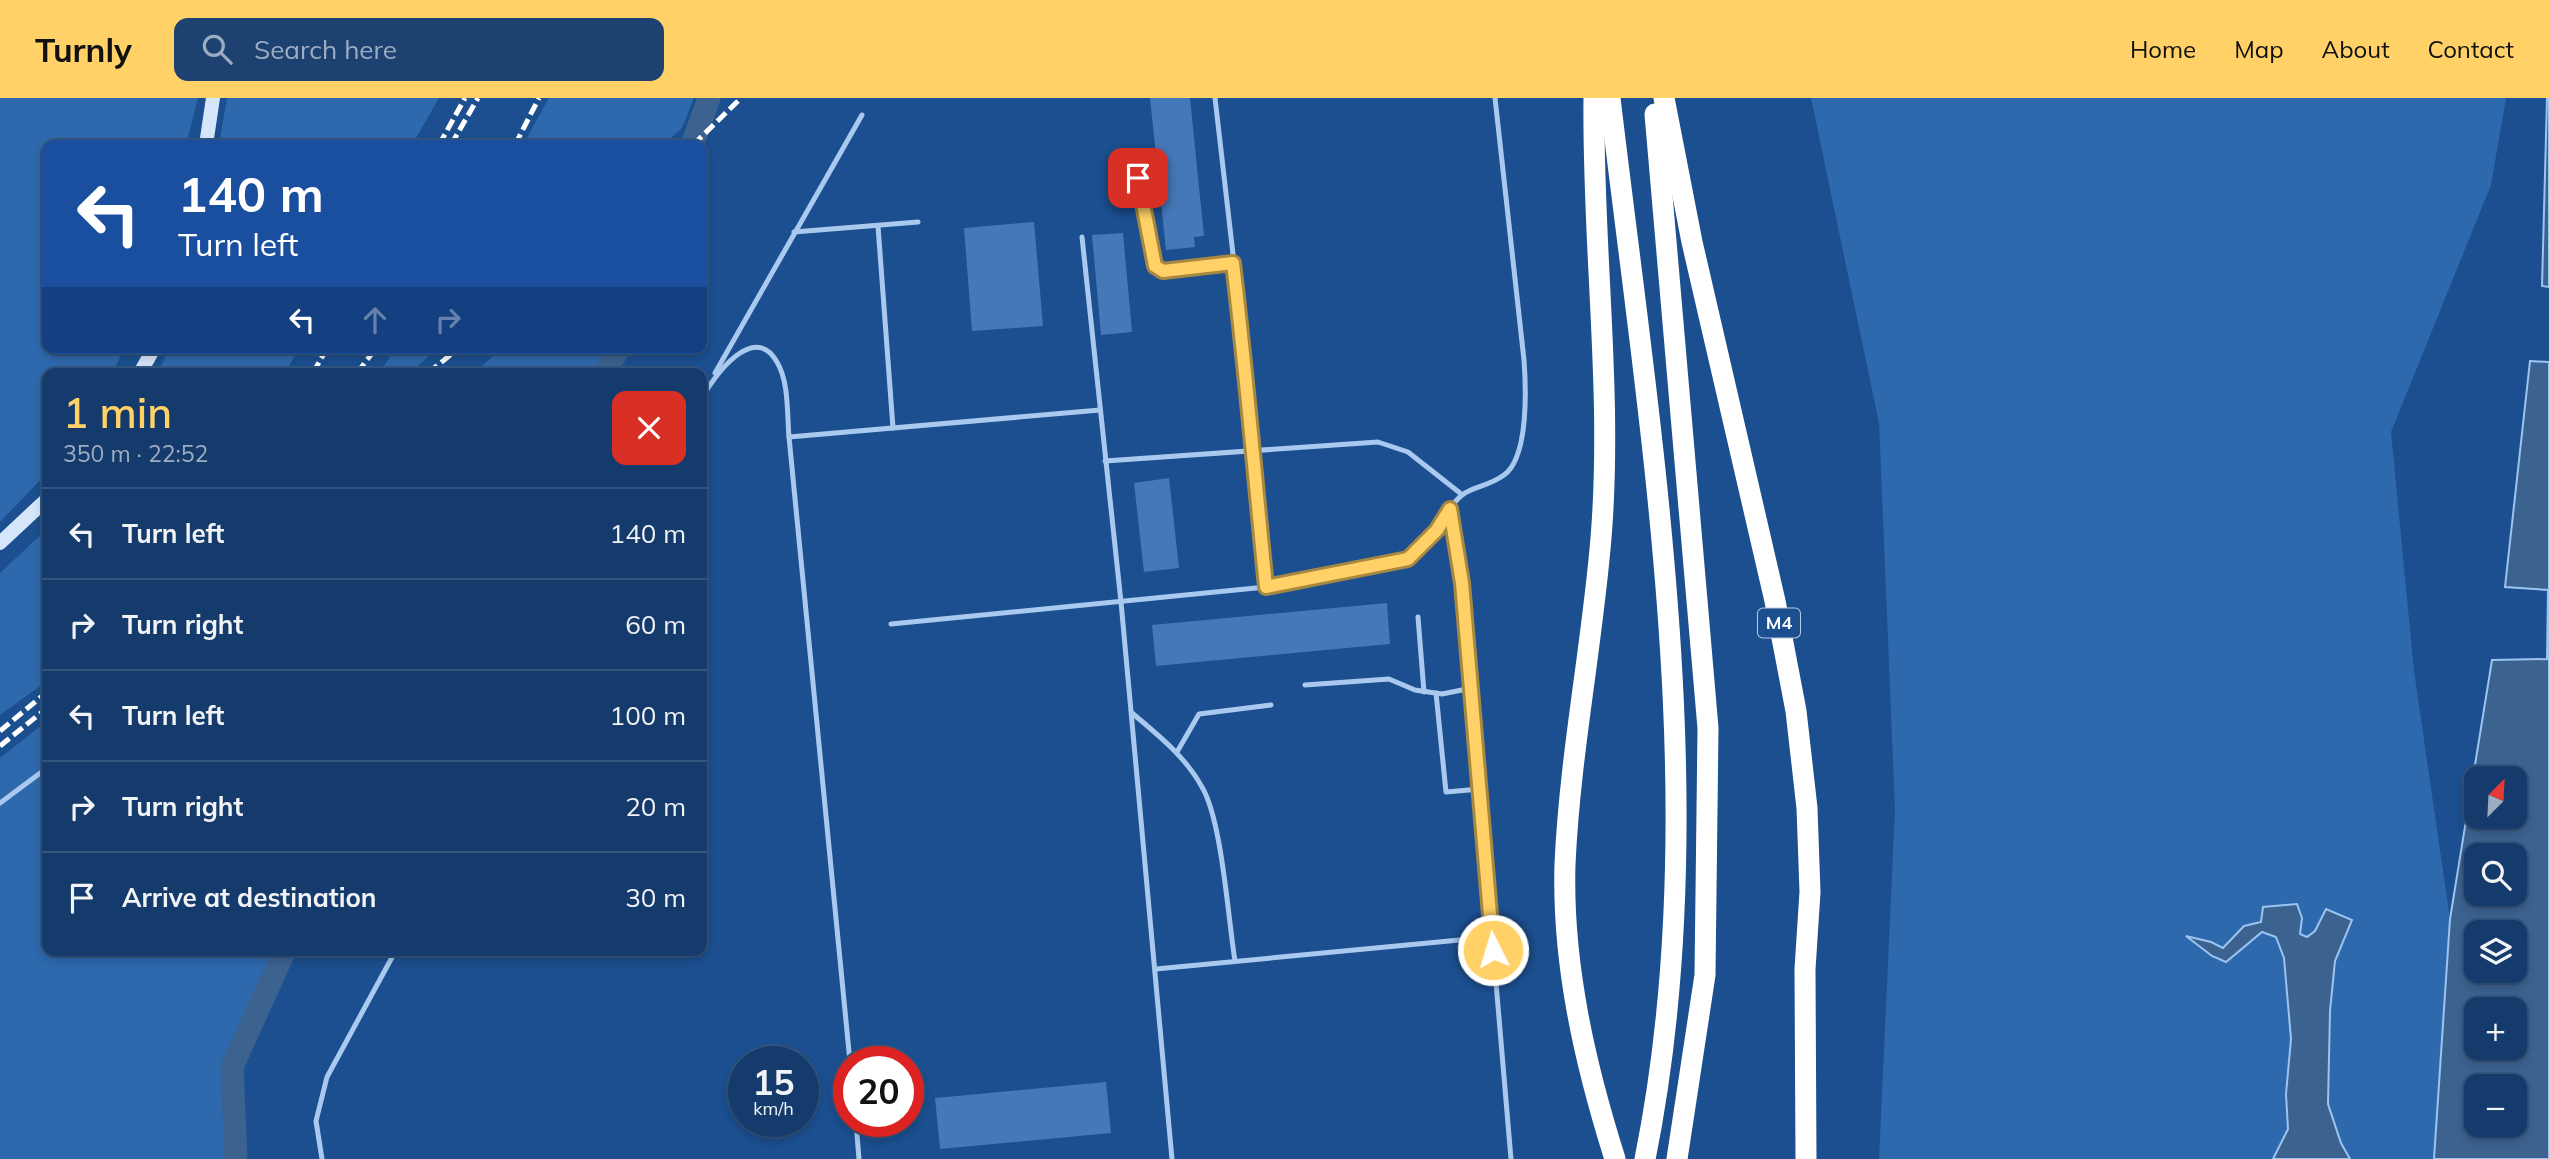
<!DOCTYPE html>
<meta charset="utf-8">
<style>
body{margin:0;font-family:Mulish,sans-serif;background:#1d4271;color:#f1f3f6;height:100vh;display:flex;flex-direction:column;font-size:26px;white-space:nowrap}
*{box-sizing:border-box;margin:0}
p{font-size:23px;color:#9dadc1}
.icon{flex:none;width:38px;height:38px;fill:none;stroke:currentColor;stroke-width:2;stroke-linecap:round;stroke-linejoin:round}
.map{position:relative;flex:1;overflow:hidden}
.side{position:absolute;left:42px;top:270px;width:665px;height:588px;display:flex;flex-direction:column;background:#143b6b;border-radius:14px;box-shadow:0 4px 10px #0003,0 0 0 2px #33557e}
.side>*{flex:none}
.banner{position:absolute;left:42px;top:42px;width:665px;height:214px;border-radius:14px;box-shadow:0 4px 10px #0003,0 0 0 2px #33557e;background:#1a4fa0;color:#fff;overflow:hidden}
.needle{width:46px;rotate:24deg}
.buttons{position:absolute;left:2464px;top:668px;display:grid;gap:14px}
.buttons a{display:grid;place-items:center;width:63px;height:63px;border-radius:14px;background:#143b6b;box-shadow:0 4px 10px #0003,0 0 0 2px #33557e;font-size:35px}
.speed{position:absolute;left:728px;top:948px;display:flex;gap:14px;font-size:35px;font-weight:700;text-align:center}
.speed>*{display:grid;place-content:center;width:91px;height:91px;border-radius:50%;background:#143b6b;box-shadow:0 4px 10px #0003,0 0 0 2px #33557e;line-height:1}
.speed small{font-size:18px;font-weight:400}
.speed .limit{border:10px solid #d22;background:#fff;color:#111}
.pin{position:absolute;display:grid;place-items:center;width:60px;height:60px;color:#fff;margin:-30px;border-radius:14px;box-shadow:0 4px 10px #0006}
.me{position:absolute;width:77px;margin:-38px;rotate:355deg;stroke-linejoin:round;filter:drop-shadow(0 0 5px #0008)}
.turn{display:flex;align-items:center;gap:24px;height:147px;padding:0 21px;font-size:32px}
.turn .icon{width:91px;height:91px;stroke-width:2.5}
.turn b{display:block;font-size:49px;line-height:60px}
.lanes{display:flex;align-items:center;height:66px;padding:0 21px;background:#0003;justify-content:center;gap:35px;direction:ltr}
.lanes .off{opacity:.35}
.round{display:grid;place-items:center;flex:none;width:74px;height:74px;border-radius:14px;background:#1d4271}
.overview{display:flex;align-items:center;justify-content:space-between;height:119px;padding:0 21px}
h1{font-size:42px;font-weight:600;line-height:52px;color:#ffd166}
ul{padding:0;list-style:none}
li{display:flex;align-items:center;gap:21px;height:91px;padding:0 21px;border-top:2px solid #33557e}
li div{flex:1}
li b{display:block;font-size:26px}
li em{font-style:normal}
header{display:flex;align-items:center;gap:42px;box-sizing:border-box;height:98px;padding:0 35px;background:#ffd166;color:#111}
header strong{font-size:33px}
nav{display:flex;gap:38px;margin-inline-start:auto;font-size:24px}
.search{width:490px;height:63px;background:#1d4271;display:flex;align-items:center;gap:18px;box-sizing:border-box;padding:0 24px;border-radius:14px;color:#9dadc1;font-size:26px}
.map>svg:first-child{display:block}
.green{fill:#2e69ad}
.water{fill:#3c6290;stroke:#9cc4f0;stroke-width:2;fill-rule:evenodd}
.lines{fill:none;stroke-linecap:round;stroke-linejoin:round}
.canal{stroke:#3c6290;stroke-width:23}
.building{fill:#4478b7}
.lane{stroke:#a9c9ee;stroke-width:5}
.secondary{stroke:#d6e6fa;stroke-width:14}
.highway{stroke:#fff;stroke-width:21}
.rail{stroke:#fff;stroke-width:5;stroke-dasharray:12 5;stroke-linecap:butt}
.route-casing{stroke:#a68842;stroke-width:18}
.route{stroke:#ffd166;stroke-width:12}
.labels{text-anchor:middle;stroke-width:5;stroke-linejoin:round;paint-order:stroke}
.shield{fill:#1b4f8f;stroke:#bbcadd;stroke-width:2}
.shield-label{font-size:18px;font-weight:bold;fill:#fff}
</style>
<header>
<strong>Turnly</strong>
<div class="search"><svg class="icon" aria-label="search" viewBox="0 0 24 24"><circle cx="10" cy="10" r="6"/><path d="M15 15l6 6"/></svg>Search here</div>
<nav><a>Home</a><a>Map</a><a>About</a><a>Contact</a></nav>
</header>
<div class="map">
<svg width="2549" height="1061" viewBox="0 0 2549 1061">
<rect width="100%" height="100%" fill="#1b4f8f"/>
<g class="green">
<polygon points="0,0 198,0 186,47 47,47 47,250 124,250 113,275 47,275 47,375 0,424"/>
<polygon points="227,0 439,0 412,47 219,47"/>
<polygon points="549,0 694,0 682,30 663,47 523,47"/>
<polygon points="1811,0 2506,0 2491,87 2391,334 2414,573 2450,821 2434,1061 1879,1061 1895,711 1879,325"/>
<polygon points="169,250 299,250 285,275 158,275"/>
<polygon points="396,250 438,250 410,275 379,275"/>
<polygon points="502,250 619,250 605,275 474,275"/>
<polygon points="47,431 47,583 0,617 0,475"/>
<polygon points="47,623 47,852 285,852 232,968 236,1061 0,1061 0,660"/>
</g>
<g class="water">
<polygon points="2547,0 2549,0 2549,189 2542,188"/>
<path d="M2530,263l19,1v797h-115l16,-240 42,-259 55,-1 1,-69 -43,-3zM2476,681h39v38h-39zM2476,758h39v38h-39zM2476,835h39v38h-39zM2476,912h39v38h-39zM2476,989h39v38h-39z"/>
<polygon points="2297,806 2302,820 2300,836 2307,839 2315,833 2326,811 2352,822 2335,863 2330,913 2328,1006 2341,1045 2350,1061 2273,1061 2288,1031 2286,996 2291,941 2284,860 2276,839 2262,834 2226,864 2212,858 2186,838 2211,844 2223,850 2244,828 2261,824 2263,809"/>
</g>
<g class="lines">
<g class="canal">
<polyline points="692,47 709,0"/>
<polyline points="605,275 619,250"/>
<polyline points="236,1061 232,969 285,852"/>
</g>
</g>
<g class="building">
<polygon points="1150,0 1190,0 1204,138 1194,139 1195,149 1166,152"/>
<polygon points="1034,124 1043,228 972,233 964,130"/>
<polygon points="1123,135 1132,234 1101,237 1092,137"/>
<polygon points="1169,380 1179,470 1144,474 1134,385"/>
<polygon points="1387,505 1390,546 1156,568 1152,527"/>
<polygon points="1106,984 1111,1035 940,1051 935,1000"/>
</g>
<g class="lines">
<g class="lane">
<polyline points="1215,0 1252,321 1252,353 1266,489"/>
<path d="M1495,0l29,262c2,27 5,97 -20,115 -22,16 -38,8 -54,34l12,74 49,576"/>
<polyline points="1138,80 1155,168 1163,173 1233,165"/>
<polyline points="878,128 893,330"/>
<polyline points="794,134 918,124"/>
<polyline points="1082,139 1121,504 1172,1061"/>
<polyline points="715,275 862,17"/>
<path d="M702,300c12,-22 52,-77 75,-36 12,20 10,52 12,75l61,625"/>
<polyline points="789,339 1100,312"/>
<polyline points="1105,363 1378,344 1408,354 1460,395"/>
<polyline points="1418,519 1424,594"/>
<polyline points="891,526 1266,489 1408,461 1437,432 1450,411"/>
<polyline points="1305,587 1389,581 1415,592 1442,596 1472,590"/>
<polyline points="1436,595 1446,694 1480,691"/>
<path d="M1132,615c26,22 53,43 70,74 20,34 26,131 33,174"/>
<polyline points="1177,654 1199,616 1271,607"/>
<polyline points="0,705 47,670"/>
<polyline points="1156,871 1470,841 1484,837 1491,826"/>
<polyline points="856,1024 859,1061"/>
<polyline points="322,1061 316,1023 327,979 396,852"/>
</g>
<g class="secondary">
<polyline points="206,47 213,0"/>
<polyline points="140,275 154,250"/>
<polyline points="0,445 47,401"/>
</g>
<g class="highway">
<path d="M1594,0c-2,147 19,293 7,440 -9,109 -31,216 -36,326 -3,100 20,200 50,295"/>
<path d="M1610,0c41,346 105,715 35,1061"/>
<polyline points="1664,0 1692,144 1775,503 1796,613 1807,710 1810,794 1805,871 1806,1061"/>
<polyline points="1655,16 1708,630 1705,877 1677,1061"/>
</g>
<g class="rail">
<polyline points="439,47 465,0"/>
<polyline points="451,47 478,0"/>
<polyline points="515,47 539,0"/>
<polyline points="693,47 741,0"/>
<polyline points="313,275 327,250"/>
<polyline points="357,275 376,250"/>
<polyline points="428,275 459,250"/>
<polyline points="0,633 47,594"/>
<polyline points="0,648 47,610"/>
</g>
</g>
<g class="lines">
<g class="route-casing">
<path id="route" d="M1138,80l17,88 8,5 70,-8c13,108 22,216 33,324l142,-28 29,-29 13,-21 12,74 31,367"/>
</g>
<use href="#route" class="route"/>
</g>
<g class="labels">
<rect class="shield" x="1758" y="510.5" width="42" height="29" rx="5"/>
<g class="shield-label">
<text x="1779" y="531">M4</text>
</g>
</g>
</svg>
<div class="buttons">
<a><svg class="needle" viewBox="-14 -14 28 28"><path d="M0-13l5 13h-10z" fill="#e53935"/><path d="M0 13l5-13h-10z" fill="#9dadc1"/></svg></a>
<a><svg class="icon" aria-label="search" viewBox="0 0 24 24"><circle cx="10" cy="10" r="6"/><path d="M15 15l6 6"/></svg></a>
<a><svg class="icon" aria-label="layers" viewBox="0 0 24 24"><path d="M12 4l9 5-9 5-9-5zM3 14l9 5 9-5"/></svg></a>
<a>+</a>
<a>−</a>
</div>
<div class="speed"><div>15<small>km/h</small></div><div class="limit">20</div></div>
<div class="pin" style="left:1138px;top:80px;background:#d93025"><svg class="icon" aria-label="arrive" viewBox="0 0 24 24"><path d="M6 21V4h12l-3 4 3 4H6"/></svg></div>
<svg class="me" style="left:1493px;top:852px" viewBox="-20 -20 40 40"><circle r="17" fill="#ffd166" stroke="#fff" stroke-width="3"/><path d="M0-11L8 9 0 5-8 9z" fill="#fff"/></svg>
<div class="banner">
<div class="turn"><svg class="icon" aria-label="left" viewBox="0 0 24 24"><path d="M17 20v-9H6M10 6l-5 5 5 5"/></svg><div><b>140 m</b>Turn left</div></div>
<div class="lanes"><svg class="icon" aria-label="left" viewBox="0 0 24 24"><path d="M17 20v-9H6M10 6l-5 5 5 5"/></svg><svg class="icon off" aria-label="ahead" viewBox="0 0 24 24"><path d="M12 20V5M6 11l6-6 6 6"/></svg><svg class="icon off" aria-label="right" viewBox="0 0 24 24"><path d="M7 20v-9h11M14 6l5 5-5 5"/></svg></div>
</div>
<section class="side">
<div class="overview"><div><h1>1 min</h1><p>350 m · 22:52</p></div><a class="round" style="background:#d93025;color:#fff"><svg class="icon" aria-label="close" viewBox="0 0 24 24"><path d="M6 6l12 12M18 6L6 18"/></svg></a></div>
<ul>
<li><svg class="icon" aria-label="left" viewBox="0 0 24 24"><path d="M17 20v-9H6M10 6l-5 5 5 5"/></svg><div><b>Turn left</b></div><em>140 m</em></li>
<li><svg class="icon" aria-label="right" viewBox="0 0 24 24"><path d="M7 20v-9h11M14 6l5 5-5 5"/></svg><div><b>Turn right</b></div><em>60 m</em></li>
<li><svg class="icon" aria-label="left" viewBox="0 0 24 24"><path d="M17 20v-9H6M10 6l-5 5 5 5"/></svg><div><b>Turn left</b></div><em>100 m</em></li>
<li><svg class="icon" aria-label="right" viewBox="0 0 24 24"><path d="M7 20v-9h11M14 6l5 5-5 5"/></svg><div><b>Turn right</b></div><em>20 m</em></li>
<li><svg class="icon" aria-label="arrive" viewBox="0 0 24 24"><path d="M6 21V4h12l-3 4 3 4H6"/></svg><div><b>Arrive at destination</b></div><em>30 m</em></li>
</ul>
</section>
</div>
